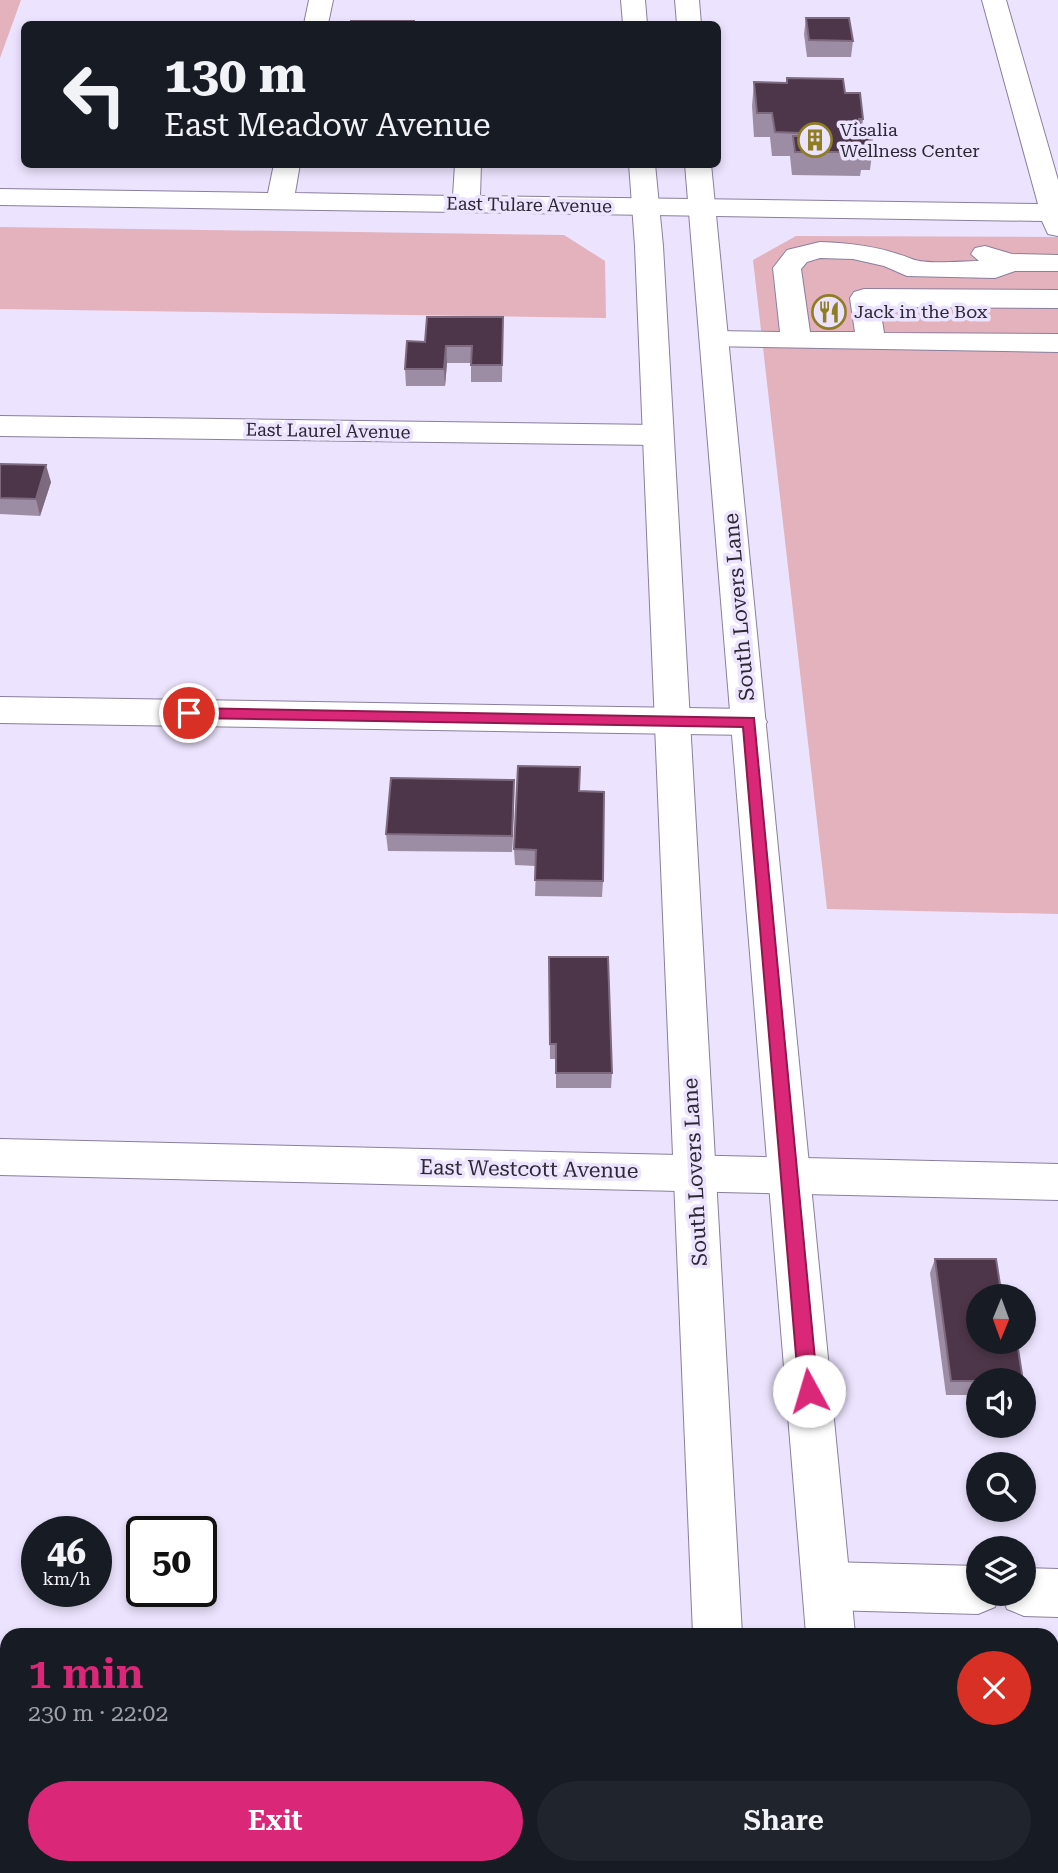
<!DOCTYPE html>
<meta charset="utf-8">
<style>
body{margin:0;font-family:"Roboto Serif",serif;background:#20242c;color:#f1f3f6;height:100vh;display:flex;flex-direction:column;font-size:26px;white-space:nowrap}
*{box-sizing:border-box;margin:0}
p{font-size:23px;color:#9ea1a6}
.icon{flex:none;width:38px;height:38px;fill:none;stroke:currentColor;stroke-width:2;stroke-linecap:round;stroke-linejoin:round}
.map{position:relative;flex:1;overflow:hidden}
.drawer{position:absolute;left:0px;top:1628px;width:1059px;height:247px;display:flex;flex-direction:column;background:#171b24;border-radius:21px 21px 0 0;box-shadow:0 4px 10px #0003}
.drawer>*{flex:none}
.banner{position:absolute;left:21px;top:21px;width:700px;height:147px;border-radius:10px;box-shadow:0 4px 10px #0003;background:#171b24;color:#f1f3f6;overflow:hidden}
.needle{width:46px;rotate:181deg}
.buttons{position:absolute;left:966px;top:1284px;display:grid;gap:14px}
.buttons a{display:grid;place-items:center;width:70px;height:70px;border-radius:50%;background:#171b24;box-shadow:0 4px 10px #0003;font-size:35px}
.speed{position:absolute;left:21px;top:1516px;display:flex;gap:14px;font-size:35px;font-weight:700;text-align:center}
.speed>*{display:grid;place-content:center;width:91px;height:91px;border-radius:50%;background:#171b24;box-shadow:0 4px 10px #0003;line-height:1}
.speed small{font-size:18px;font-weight:400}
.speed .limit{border:4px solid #111;border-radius:10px;background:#fff;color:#111}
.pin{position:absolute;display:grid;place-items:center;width:60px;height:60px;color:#fff;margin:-30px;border:4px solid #fff;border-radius:50%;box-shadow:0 2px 7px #0007}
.me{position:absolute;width:77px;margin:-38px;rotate:354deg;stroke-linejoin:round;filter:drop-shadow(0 0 5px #0008)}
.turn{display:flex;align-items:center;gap:24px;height:147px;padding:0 28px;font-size:32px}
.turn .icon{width:91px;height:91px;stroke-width:2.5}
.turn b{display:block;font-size:49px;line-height:60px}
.round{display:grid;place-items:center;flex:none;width:74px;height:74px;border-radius:37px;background:#20242c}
.head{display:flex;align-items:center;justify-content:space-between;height:119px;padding:0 28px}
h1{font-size:42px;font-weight:600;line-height:52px;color:#db2777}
.button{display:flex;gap:14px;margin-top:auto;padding:14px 28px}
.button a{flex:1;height:80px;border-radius:42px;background:#db2777;color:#fff;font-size:28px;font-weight:600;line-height:80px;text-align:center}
.button a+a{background:#20242c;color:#f1f3f6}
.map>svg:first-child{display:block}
.green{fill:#e4b2bd}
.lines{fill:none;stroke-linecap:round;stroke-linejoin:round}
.minor-casing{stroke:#8a7f9d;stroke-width:2}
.major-casing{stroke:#8a7f9d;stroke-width:2}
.minor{fill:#fff;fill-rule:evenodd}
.major{fill:#fff;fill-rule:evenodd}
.wall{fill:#9c8ca4}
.shaded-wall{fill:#7d6a7f}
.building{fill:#4d3649;stroke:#7d6a7f;stroke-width:2}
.route{fill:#db2777;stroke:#8e194d;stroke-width:2}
.labels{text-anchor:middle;stroke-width:7;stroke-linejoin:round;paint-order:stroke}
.far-poi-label{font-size:18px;fill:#2c2733;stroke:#ece3fe;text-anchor:start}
.far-street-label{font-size:18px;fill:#2c2733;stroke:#ece3fe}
.street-label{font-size:21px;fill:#2c2733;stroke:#ece3fe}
</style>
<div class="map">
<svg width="1058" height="1873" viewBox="0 0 1058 1873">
<rect width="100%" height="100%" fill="#ece3fe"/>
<g class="green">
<polygon points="0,0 21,0 0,58"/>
<polygon points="0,227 564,235 605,261 606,318 0,309"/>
<polygon points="796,236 1058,237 1058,914 827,909 753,260"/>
</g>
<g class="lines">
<g class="minor-casing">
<g id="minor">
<polygon points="309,0 333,0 328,24 304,24"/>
<polygon points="982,0 1006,0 1058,180 1058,236 1048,234 1042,221 0,205 0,189 268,193 274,164 300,164 295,193 453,196 455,164 481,164 480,196 1038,204"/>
<path d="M820,242c33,1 62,5 92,17 15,6 50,2 67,2l-8,-7 4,-6 10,-2 27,8 46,1v16h-43l-20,7 -88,-2 -23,-10 -31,-7 -33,-1 -13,4 -6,7 9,63h45l-5,-34 4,-6 10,-3 194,1v18l-178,-1 4,26 174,1v18l-352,-6 -5,-6 5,-6 10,-3 64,1 -7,-64 14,-18z"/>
<polygon points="0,416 656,425 667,428 671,435 667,442 656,445 0,436"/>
<polygon points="0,697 749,709 761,713 767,722 761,731 749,735 0,723"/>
<polygon points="0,1139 1058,1164 1058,1200 0,1175"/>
<polygon points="828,1562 978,1566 978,1594 1000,1594 995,1607 978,1614 828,1610 811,1603 804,1586 811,1569"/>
<polygon points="1024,1568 1058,1569 1058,1617 1024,1616 1007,1609 1001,1594 1024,1594"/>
<rect x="1052" y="1769" width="6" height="52"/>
<polygon points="1052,1834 1058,1834 1058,1873 1031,1873 1029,1867 1052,1867"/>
</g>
</g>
<g class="major-casing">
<g id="major">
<polygon points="621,0 645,0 647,24 623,24"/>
<polygon points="675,0 699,0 701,24 677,24"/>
<polygon points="629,164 655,164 663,246 742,1634 693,1634 635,246"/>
<polygon points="685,164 711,164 855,1634 806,1634"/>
<polygon points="704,1867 756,1867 757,1873 705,1873"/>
<rect x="824" y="1867" width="52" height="6"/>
</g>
</g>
<use href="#minor" class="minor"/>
<use href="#major" class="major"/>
</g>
<g class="wall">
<polygon points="806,18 853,41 851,57 807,57 804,34"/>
<polygon points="787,78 845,93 863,119 862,130 873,146 870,170 861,170 860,176 792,175 790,156 772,156 770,137 754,137 752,106 754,82 786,83"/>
<polygon points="503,317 502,382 471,382 471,363 447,363 445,386 406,386 405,369 425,342"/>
<polygon points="0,464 51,482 40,516 0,514"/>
<polygon points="579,791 603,881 602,897 535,896 536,866 515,865 514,849"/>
<polygon points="514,796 512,852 388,851 386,834"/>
<polygon points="549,957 612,1073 611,1088 556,1088 556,1059 550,1059"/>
<polygon points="935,1259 978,1297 978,1395 946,1395 930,1273"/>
</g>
<g class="shaded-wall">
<polygon points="446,346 447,363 445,386 444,369"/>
<polygon points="46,465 51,482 40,516 36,499"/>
<polygon points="514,780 514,796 512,852 512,836"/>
</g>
<g class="building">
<polygon points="806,18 849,18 853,41 809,40"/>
<rect x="351" y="21" width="63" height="3"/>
<polygon points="787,78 843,79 845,93 860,93 863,119 859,119 861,130 870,130 873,146 862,146 863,152 795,152 793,136 799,136 799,133 775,132 772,113 757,113 754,82 787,83"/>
<polygon points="427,317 503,317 502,365 471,365 472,346 446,346 444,369 405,369 407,341 425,342"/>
<polygon points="0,464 46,465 36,499 0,498"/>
<polygon points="518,766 580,767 579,791 604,792 603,881 535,880 536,850 514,849"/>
<polygon points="391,778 514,780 512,836 386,834"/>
<polygon points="549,957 608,957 612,1073 556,1073 556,1044 550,1044"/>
<polygon points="935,1259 996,1259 1002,1297 978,1297 978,1342 1017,1342 1023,1381 951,1381"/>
</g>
<polygon class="route" points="189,708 754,718 818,1391 815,1398 809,1400 802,1398 799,1391 743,727 189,718 182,713"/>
<defs>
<g id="building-ring" transform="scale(1.75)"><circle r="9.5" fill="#ece3fe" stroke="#8f7d24" stroke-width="1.5"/><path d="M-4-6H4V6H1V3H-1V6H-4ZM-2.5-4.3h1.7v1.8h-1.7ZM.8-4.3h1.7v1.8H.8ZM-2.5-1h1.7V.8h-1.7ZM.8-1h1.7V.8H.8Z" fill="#8f7d24"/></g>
<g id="restaurant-ring" transform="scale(1.75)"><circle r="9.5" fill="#ece3fe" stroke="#8f7d24" stroke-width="1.5"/><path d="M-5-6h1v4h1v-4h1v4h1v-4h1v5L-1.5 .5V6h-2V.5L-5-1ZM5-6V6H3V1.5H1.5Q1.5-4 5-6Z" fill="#8f7d24"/></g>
</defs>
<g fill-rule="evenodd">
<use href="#building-ring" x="815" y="140"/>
<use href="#restaurant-ring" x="829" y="312"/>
</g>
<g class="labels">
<g class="far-poi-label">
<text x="840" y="136">Visalia<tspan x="840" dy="21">Wellness Center</tspan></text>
<text x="854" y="318">Jack in the Box</text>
</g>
<g class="far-street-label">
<text transform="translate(529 205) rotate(1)" y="6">East Tulare Avenue</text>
<text transform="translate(328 431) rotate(1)" y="6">East Laurel Avenue</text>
</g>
<g class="street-label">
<text transform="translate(739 607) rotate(-95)" y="7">South Lovers Lane</text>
<text transform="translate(529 1169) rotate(1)" y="7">East Westcott Avenue</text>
<text transform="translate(695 1172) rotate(-93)" y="7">South Lovers Lane</text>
</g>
</g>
</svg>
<div class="buttons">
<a><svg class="needle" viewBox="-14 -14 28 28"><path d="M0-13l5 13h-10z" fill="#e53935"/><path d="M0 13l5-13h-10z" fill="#9ea1a6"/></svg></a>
<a><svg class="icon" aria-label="sound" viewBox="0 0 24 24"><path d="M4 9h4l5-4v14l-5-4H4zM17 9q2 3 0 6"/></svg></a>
<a><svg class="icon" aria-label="search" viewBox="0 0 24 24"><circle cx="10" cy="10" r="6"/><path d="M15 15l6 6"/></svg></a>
<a><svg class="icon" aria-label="layers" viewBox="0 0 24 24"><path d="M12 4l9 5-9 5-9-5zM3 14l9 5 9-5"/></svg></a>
</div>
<div class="speed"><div>46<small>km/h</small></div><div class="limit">50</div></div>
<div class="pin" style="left:189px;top:713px;background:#d93025"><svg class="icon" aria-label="arrive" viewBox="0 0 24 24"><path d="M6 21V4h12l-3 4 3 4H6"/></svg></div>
<svg class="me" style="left:809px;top:1391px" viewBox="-20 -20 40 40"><circle r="19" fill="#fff"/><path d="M0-13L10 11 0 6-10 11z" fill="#db2777"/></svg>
<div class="banner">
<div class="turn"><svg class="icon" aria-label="left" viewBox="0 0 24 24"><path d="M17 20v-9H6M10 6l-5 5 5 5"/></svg><div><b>130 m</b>East Meadow Avenue</div></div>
</div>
<section class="drawer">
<div class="head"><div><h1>1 min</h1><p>230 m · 22:02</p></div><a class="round" style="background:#d93025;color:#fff"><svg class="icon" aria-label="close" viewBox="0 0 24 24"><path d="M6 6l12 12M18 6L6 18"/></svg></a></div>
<div class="button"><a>Exit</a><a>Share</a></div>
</section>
</div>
